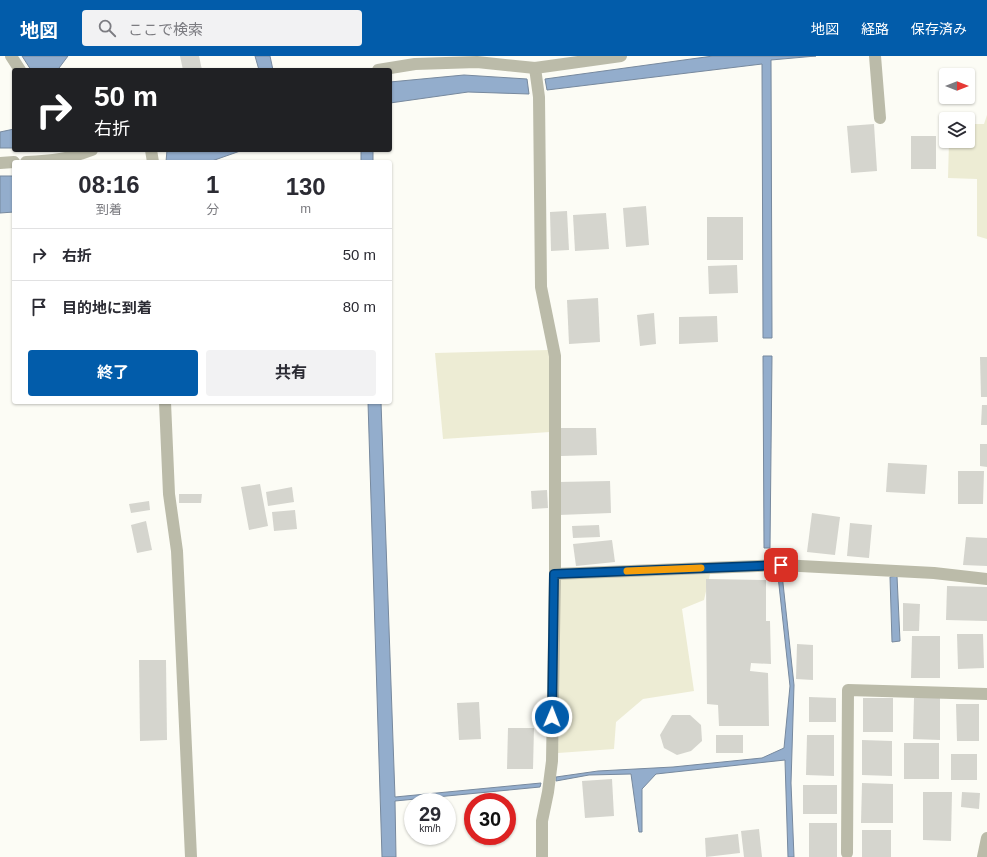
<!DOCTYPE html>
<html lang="ja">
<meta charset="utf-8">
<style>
body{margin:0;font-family:Helvetica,"Noto Sans JP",sans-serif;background:#f2f2f3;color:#2b2b33;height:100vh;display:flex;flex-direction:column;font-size:15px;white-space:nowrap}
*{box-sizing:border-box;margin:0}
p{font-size:13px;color:#7c7c81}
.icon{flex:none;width:22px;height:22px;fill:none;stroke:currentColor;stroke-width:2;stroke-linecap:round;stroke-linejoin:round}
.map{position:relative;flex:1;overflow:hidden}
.details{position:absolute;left:12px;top:104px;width:380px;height:244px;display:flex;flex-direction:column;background:#fff;border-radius:4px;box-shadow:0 1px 3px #0004}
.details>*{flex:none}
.hud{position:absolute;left:12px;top:12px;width:380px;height:84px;border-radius:4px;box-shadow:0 1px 3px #0004;background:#202124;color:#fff;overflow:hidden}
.needle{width:26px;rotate:90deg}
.tools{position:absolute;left:939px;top:12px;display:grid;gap:8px}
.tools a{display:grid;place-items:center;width:36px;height:36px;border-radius:4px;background:#fff;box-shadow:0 1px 3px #0004;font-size:20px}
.speed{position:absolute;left:404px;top:737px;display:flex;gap:8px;font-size:20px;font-weight:700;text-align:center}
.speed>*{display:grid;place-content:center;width:52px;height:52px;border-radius:50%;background:#fff;box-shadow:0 1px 3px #0004;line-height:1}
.speed small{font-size:10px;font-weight:400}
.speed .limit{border:6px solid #d22;background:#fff;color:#111}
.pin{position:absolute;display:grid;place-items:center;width:34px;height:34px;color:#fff;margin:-17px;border-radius:8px;box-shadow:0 2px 6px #0006}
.me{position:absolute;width:44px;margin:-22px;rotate:1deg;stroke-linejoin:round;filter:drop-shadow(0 0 3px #0008)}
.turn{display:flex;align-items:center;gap:14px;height:84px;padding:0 16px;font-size:18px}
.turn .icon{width:52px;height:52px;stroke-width:2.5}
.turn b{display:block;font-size:28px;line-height:34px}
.eta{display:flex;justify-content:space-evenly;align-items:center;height:68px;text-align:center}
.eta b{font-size:24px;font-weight:700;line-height:28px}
.primary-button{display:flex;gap:8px;margin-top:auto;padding:8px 16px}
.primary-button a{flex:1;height:46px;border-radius:4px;background:#025caa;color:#fff;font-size:16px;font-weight:700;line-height:46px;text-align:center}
.primary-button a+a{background:#f2f2f3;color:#2b2b33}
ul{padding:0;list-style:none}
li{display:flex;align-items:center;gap:12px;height:52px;padding:0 16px;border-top:1px solid #e1e1e2}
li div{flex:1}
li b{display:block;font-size:15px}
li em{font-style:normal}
header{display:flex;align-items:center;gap:24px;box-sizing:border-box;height:56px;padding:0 20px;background:#025caa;color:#fff}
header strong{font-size:19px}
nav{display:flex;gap:22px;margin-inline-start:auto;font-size:14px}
.search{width:280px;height:36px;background:#f2f2f3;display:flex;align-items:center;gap:10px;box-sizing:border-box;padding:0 14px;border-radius:4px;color:#7c7c81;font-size:15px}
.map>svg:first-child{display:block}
.green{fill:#edecd4}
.water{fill:#93adcc;stroke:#77899e}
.building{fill:#d5d5ce}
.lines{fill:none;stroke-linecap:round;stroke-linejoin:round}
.street{stroke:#bbbba9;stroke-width:12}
.route-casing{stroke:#013c6e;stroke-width:10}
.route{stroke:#025caa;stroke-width:7}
.slow{stroke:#f59e0b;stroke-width:7}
</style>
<header>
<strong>地図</strong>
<div class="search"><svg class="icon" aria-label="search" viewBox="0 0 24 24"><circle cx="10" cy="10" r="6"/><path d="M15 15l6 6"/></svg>ここで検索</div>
<nav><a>地図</a><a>経路</a><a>保存済み</a></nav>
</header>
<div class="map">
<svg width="987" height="801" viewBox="0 0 987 801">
<rect width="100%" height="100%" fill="#fcfcf5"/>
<g class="green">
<polygon points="987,59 987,183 977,180 977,123 948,122 949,85 968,85 968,68 984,68"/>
<polygon points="549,294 550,376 443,383 435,297"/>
<polygon points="710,518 704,544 682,553 694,635 643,643 616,666 614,693 558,697 560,523"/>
</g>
<g class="water">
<polygon points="22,0 68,0 59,12 59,14 31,14"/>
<polygon points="255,0 270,0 273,14 259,14"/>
<polygon points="713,0 816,0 771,4 772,282 763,282 762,8 547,34 545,23"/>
<polygon points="464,19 527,23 529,38 468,36 390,47 390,26"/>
<polygon points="14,73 14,92 0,92 0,76"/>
<polygon points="167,94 243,94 209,106 166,106"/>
<rect x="361" y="94" width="12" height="12"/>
<polygon points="0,120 14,120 14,156 0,157"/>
<polygon points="763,300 772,300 770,492 764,492"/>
<polygon points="368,346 381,346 395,741 541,727 540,731 395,745 396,801 382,801"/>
<polygon points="782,518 794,629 791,727 794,801 788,801 785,704 656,718 642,733 642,776 639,776 631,718 589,719 556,725 556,721 598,715 673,711 762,702 784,692 790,630 778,520"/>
<polygon points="897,520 900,585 892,586 890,521"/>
</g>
<g class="building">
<polygon points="180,0 199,0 202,14 183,14"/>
<polygon points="874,68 877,115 851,117 847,70"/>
<rect x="911" y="80" width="25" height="33"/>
<polygon points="646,150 649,189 626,191 623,152"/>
<polygon points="567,155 569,194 551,195 550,156"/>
<polygon points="606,157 609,193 575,195 573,159"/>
<rect x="707" y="161" width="36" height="43"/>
<polygon points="737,209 738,237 709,238 708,210"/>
<polygon points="598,242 600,286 569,288 567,244"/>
<polygon points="654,257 656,288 640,290 637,259"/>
<polygon points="717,260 718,286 679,288 679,261"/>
<polygon points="980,301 987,301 987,341 981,341"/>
<polygon points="982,349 987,349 987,369 981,369"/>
<polygon points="560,372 596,372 597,399 561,400"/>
<polygon points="980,388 987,388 987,411 980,410"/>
<polygon points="888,407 927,409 925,438 886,436"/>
<polygon points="958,415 984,415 983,448 958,448"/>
<polygon points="610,425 611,457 559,459 558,426"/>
<polygon points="260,428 268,470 249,474 241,431"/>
<polygon points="292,431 294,446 268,450 266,436"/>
<polygon points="547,434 548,452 532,453 531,435"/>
<polygon points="179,438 202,438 201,447 179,447"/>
<polygon points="149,445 150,454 131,457 129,448"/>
<polygon points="295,454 297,473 274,475 272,456"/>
<polygon points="812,457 840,461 835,499 807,496"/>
<polygon points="146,465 152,494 137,497 131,469"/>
<polygon points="850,467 872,469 869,502 847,500"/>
<polygon points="599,469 600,481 573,482 572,470"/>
<polygon points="966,481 987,482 987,510 963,509"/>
<polygon points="612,484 615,506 576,510 573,488"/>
<polygon points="706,523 766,524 766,565 770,565 771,608 751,607 750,615 768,617 769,670 719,670 718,649 707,648"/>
<polygon points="947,530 987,531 987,565 946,564"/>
<polygon points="903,547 920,548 919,575 903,575"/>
<polygon points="957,578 983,578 984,612 958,613"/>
<polygon points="912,580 940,580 940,622 911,622"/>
<polygon points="797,588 813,589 813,624 796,623"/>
<polygon points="139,604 166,604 167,684 140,685"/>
<polygon points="809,641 836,642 836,666 809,666"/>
<rect x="863" y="642" width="30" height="34"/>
<polygon points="914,642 940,642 940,684 913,683"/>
<polygon points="479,646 481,683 459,684 457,647"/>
<polygon points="956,648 979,648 979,685 957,685"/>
<polygon points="672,659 690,659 701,669 702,685 691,695 677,699 664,692 660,679"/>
<polygon points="508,672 534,672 533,713 507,713"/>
<rect x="716" y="679" width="27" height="18"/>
<polygon points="807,679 834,679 834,720 806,719"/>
<polygon points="862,684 892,685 892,720 862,719"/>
<rect x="904" y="687" width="35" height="36"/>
<rect x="951" y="698" width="26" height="26"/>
<polygon points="612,723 614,760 585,762 582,725"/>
<polygon points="862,727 893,728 893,767 861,767"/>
<rect x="803" y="729" width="34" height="29"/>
<polygon points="923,736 952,736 951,785 923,784"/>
<polygon points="962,736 980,737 979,753 961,751"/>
<rect x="809" y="767" width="28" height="34"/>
<polygon points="759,773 762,801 744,801 741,775"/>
<rect x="862" y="774" width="29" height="27"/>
<polygon points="738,778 740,797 706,801 705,782"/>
</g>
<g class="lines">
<g class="street">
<polyline points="11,0 20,14"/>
<polyline points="875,0 880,62"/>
<polyline points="535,12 539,41 541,231 555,300 555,518 552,705 548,736 542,765 542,801"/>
<polyline points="378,14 415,8 477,6 535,12 621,0"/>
<polyline points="151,94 153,106"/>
<path d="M26,106c27,-1 42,-3 66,-12"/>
<polyline points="0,107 14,106"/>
<polyline points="165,346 169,438 177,495 191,801"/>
<polyline points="555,518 781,509 934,517 987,523"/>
<polyline points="847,797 848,634 987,638"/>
<polyline points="983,801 987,782"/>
</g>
</g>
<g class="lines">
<g class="route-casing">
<polyline id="route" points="552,661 554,518 781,509"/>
</g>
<use href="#route" class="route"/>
<polyline class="slow" points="627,515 701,512"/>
</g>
</svg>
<div class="tools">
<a><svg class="needle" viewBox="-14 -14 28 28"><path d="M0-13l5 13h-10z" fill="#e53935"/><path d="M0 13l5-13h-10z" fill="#7c7c81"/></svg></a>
<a><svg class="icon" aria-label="layers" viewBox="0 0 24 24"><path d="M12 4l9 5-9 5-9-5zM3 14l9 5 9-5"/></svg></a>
</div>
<div class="speed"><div>29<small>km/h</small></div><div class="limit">30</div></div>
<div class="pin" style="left:781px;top:509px;background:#d93025"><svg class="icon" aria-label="arrive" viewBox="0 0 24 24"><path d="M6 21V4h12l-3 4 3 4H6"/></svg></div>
<svg class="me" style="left:552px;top:661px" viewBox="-20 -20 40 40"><circle r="17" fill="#025caa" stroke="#fff" stroke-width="3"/><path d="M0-11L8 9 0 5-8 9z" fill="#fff"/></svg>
<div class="hud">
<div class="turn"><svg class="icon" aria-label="right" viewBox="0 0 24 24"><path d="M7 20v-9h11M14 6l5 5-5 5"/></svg><div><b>50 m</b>右折</div></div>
</div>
<section class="details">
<div class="eta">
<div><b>08:16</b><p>到着</p></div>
<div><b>1</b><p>分</p></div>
<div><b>130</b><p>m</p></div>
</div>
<ul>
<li><svg class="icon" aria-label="right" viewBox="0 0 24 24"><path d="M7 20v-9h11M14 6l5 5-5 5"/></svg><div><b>右折</b></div><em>50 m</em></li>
<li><svg class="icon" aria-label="arrive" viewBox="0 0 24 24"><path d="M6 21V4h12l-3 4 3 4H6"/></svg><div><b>目的地に到着</b></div><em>80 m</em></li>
</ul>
<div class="primary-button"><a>終了</a><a>共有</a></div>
</section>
</div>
